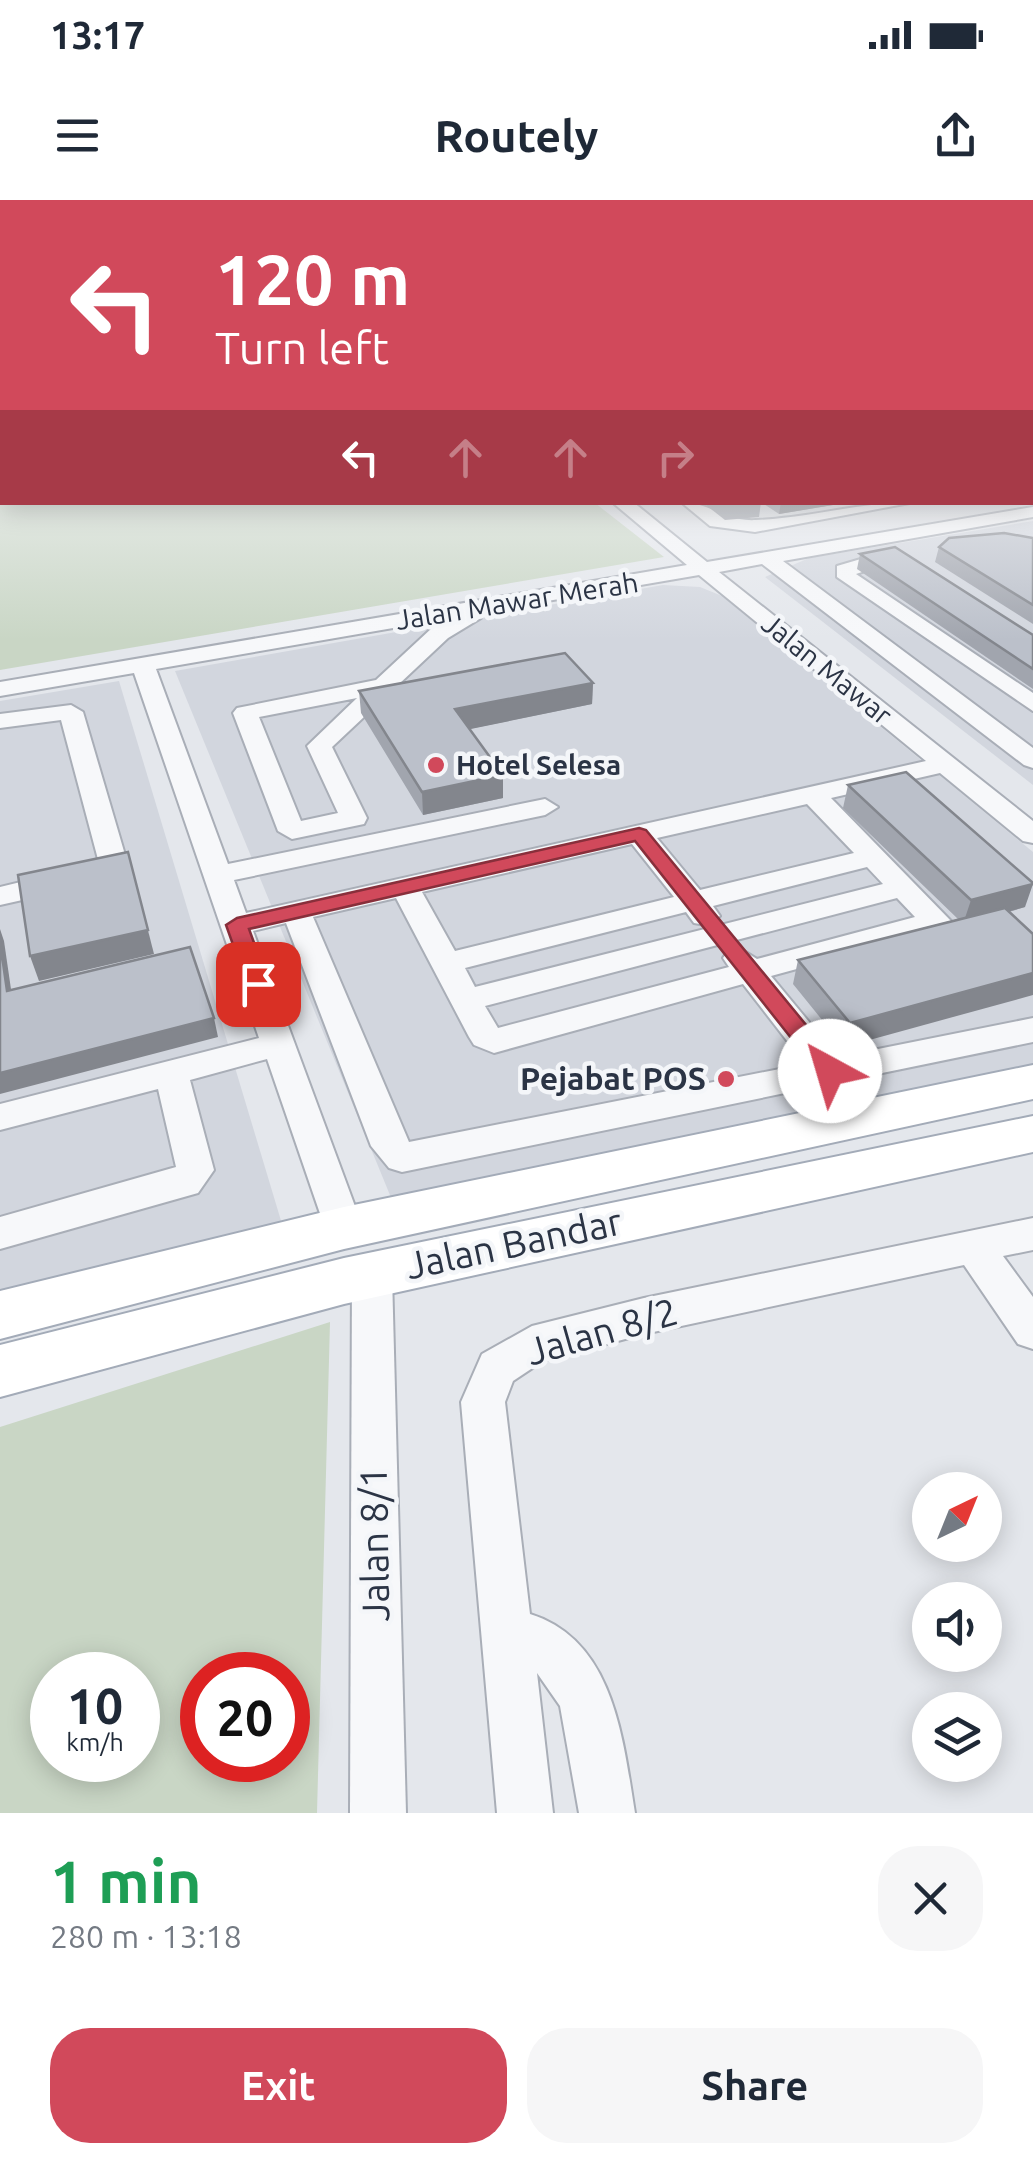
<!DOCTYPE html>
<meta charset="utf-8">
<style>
body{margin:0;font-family:Ubuntu,sans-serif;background:#f6f6f7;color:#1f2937;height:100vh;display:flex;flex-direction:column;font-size:38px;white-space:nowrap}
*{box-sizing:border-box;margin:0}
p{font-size:32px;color:#747a83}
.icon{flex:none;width:55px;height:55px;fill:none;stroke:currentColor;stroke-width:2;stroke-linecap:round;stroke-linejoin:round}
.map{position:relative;height:1613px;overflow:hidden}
.panel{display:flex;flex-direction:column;background:#fff;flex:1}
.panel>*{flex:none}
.banner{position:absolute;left:0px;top:0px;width:1035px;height:305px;box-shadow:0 5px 25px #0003;background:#d1495b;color:#fff;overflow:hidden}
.needle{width:65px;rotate:43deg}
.fabs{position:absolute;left:912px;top:1272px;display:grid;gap:20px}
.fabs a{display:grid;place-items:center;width:90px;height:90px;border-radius:50%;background:#fff;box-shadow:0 5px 25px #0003;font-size:50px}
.speed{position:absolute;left:30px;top:1452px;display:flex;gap:20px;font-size:50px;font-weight:700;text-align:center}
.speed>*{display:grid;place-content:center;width:130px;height:130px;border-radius:50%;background:#fff;box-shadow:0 5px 25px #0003;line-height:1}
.speed small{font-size:25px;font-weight:400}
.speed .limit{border:15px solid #d22;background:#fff;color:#111}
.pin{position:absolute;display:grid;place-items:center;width:85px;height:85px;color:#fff;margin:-42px;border-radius:20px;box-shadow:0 5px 15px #0006}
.me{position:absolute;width:110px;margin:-55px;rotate:321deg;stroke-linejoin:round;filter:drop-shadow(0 0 8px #0008)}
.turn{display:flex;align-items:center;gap:35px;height:210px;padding:0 50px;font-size:45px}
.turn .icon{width:130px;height:130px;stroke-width:2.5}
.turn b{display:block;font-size:70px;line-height:85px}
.lanes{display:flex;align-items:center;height:95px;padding:0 50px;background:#0003;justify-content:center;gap:50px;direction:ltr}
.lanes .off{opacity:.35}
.round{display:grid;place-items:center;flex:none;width:105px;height:105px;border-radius:40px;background:#f6f6f7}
.summary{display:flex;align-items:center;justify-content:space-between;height:170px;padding:0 50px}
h1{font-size:60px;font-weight:600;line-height:75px;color:#1e9e55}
.cta{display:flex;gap:20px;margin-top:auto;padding:20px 50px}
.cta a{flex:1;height:115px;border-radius:40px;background:#d1495b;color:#fff;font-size:40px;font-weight:600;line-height:115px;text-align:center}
.cta a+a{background:#f6f6f7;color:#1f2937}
.status{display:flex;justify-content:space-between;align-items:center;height:70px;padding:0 50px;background:#fff;direction:ltr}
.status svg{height:28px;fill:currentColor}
header{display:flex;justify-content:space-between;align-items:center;height:130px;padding:0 50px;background:#fff;font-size:45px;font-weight:600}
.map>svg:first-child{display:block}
.built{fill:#d2d6de}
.green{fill:#c9d6c5;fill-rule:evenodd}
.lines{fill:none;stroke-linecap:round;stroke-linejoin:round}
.minor-casing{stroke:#a9aeb7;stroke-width:4}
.major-casing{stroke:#a3abb8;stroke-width:4}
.minor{fill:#f7f8fa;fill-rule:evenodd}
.major{fill:#fff;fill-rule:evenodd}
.wall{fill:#a1a5ae}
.shaded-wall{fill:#83868d}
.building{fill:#bbc0ca;stroke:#83868d;stroke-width:2.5}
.route{fill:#d1495b;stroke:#882f3b;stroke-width:2.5}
.poi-dot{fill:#d1495b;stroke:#f4f6f9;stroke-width:4}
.labels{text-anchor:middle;stroke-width:9;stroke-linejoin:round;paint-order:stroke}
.far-street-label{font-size:28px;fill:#2b3445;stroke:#f4f6f9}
.far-poi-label{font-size:28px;font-weight:bold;fill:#2b3445;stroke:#f4f6f9;text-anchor:start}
.poi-label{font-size:32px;font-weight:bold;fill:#2b3445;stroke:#f4f6f9;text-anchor:end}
.near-street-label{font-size:38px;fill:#2b3445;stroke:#f4f6f9}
</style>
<div class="status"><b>13:17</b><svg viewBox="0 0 49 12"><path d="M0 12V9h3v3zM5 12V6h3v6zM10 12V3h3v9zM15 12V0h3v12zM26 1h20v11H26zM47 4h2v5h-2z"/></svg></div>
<header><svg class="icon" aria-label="menu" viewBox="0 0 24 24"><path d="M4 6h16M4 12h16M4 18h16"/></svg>Routely<svg class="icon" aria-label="share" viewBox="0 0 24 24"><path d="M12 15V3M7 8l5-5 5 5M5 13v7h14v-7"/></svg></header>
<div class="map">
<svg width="1033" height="1613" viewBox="0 0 1033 1613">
<rect width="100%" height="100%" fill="#e4e7ec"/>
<g class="built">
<polygon points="1033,321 1033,585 765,377 809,358"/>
<polygon points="663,385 700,387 722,396 1033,652 1033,866 392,1000 175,471"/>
<polygon points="119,481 282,1024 0,1094 0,501"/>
</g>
<g class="green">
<polygon points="0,275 2,302 595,303 664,357 0,470"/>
<path d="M330,1122l-13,491h-317v-386zM52,1475h86v85h-86zM202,1475h86v85h-86z"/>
</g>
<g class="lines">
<g class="minor-casing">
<g id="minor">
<path d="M612,302h21l74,60 326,-55v10l-250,44 250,187v20l-9,-3 -262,-201 -43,8 314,249v22l-10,-2 -83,-68 -109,25 120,123 -4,7 -176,48 67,81 195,-39v24l-631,130 -13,-4 -18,-22 -85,-223 -33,8 110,297 -5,11 -14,5 -14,-5 -5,-11 -58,-169 -77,21 24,90 -16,23 -198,56v-32l176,-50 -18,-78 -158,41v-26l259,-66 -125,-365 -134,23v-14l687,-117zM699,375l227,186 -680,152 -12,-33 311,-65 13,-8 -13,-8 -317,65 -72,-195 295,-51 -19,10 -56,52 -139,28 -4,5 45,118 14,8 72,-15 3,-6 -35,-71 116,-109 33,-20 2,-6zM357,498l-50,48 31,67 -37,8 -42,-104zM807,604l47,49 -154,37 -43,-52zM632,644l42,53 -219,54 -33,-59zM867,667l16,17 -408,103 -10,-19 221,-56 8,11 11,2 15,-9 -7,-10zM396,698l73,139 5,8 20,8 249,-69 62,80 -396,78 -96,-225zM897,698l18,19 -158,42 -18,-11 -11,3 -5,7 6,9 -231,61 -13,-22z"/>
<path d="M681,302c28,0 45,20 75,18 54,-2 104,-18 159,-18l-160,30 -45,-6z"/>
<polygon points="888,351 898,357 895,361 856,374 1033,493 1033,511 837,377 837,366"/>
<polygon points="71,505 83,512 128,665 116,679 0,705 0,687 99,663 61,520 0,528 0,514"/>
<path d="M1033,1018v32l-30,6 30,41v52l-15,-5 -54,-79 -320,69 -101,27 -30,20 -8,21 25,212c84,26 93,125 105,199h-56l-19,-107 -23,-33 16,140h-56l-36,-411 21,-48 50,-28 112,-28z"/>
<polygon points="372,1058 386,1063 392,1075 406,1613 350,1613 352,1075 358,1063"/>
</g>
</g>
<g class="major-casing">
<g id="major">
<polygon points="0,261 2,262 2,275 0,275"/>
<polygon points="1033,865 1033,899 344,1049 0,1139 0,1091 344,1007"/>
<polygon points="1033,916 1033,952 344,1104 0,1197 0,1145 344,1058"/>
</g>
</g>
<use href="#minor" class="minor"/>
<use href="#major" class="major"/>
</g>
<g class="wall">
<polygon points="702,302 761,302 759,317 725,320"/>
<polygon points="761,302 851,302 779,314"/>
<polygon points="1033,338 1033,424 935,362 939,347"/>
<polygon points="860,354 1033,435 1033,489 857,369"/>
<polygon points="593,483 592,504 469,529 503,575 503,598 423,615 361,513 359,491"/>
<polygon points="848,585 1025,707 1009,712 844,847 793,784 798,760 958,719 843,608"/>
</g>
<g class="shaded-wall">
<polygon points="781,302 851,302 779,314"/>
<polygon points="593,483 592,504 456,532 455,509"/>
<polygon points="503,575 503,598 423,615 422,592"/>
<polygon points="128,652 154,754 39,781 30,756"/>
<polygon points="1033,684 1025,707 963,724 971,700"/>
<polygon points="0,729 4,741 14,810 7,791 0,742"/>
<polygon points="1033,773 1033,795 844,847 850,823"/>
<polygon points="214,818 218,837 0,894 0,873"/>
</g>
<g class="building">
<polygon points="1004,333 1033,338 1033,405 939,347 949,338"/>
<polygon points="895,347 1033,435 1033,469 860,354"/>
<polygon points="565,453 593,483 455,509 503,575 422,592 359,491"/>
<polygon points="906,572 1033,683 1033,684 971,700 848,585"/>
<polygon points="128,652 148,730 30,756 18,675"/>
<polygon points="1005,708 1033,734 1033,773 850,823 798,760"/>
<polygon points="0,742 7,791 190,747 214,818 0,873"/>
</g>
<linearGradient id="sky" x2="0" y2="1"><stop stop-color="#8bb4dd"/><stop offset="0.49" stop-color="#f3f4f6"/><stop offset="1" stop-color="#f3f4f6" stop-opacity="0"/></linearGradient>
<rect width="1033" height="440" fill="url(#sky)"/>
<polygon class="route" points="639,628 646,630 839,865 842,871 839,877 822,877 635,641 249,729 269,784 258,792 247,784 226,725 237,718"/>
<g class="poi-dot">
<circle cx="436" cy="565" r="10"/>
<circle cx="726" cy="879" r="10"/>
</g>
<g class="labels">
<g class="far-street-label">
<text transform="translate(517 401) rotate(-9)" y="10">Jalan Mawar Merah</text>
<text transform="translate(827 469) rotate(39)" y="10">Jalan Mawar</text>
</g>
<g class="far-poi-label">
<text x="456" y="575">Hotel Selesa</text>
</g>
<g class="poi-label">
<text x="706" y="890">Pejabat POS</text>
</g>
<g class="near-street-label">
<text transform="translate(514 1044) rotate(-12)" y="13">Jalan Bandar</text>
<text transform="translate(602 1132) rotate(-16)" y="13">Jalan 8/2</text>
<text transform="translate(375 1344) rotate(-91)" y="13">Jalan 8/1</text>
</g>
</g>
</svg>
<div class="fabs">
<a><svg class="needle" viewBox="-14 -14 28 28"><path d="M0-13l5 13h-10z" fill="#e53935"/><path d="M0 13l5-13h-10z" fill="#747a83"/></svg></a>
<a><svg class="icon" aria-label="sound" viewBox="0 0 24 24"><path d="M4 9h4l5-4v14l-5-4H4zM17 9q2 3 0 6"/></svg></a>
<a><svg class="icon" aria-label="layers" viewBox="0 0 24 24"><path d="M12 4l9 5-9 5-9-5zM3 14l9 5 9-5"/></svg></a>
</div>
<div class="speed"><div>10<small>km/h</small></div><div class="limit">20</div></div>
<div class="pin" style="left:258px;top:784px;background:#d93025"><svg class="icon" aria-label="arrive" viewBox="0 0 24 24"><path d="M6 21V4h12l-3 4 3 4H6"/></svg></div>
<svg class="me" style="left:830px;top:871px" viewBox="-20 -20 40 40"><circle r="19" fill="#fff"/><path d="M0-13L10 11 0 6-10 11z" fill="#d1495b"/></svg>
<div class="banner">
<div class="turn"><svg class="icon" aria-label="left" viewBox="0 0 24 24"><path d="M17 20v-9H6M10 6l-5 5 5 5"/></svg><div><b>120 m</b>Turn left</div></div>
<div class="lanes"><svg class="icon" aria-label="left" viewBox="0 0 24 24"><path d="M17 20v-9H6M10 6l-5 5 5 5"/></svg><svg class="icon off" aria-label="ahead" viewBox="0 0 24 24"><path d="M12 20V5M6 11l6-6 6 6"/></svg><svg class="icon off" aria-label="ahead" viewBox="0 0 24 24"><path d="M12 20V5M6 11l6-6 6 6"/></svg><svg class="icon off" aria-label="right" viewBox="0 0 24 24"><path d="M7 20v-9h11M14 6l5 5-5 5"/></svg></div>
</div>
</div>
<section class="panel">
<div class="summary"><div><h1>1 min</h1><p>280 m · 13:18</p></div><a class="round"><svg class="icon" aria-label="close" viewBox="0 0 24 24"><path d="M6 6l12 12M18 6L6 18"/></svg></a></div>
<div class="cta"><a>Exit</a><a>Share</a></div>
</section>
